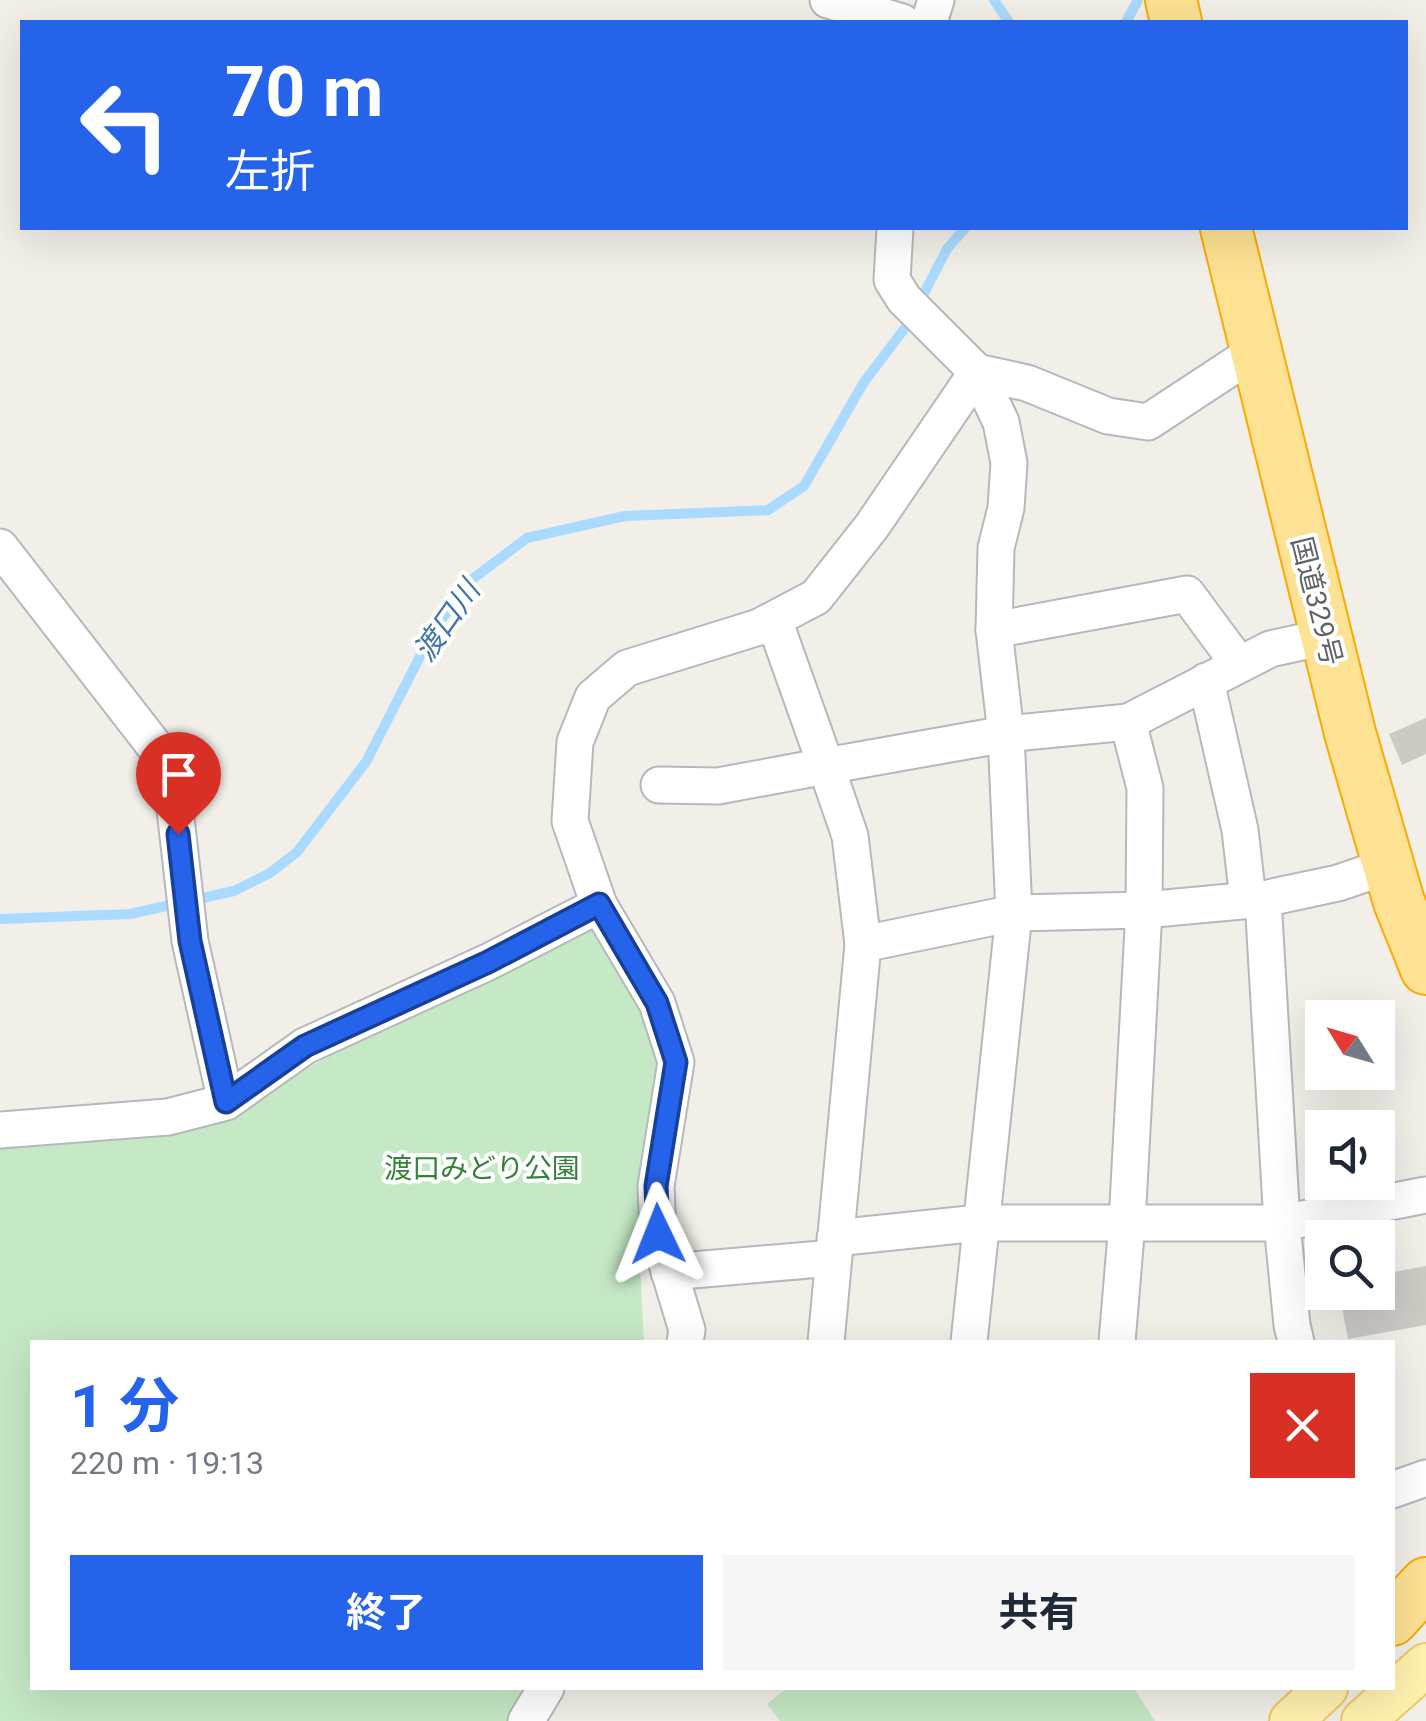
<!DOCTYPE html>
<html lang="ja">
<meta charset="utf-8">
<style>
body{margin:0;font-family:Roboto,"Noto Sans JP",sans-serif;background:#f6f6f7;color:#1f2937;height:100vh;display:flex;flex-direction:column;font-size:38px;white-space:nowrap}
*{box-sizing:border-box;margin:0}
p{font-size:32px;color:#747a83}
.icon{flex:none;width:55px;height:55px;fill:none;stroke:currentColor;stroke-width:2;stroke-linecap:round;stroke-linejoin:round}
.map{position:relative;flex:1;overflow:hidden}
.drawer{position:absolute;left:30px;top:1340px;width:1365px;height:350px;display:flex;flex-direction:column;background:#fff;border-radius:0px;box-shadow:0 10px 40px #0002}
.drawer>*{flex:none}
.hud{position:absolute;left:20px;top:20px;width:1388px;height:210px;border-radius:0px;box-shadow:0 10px 40px #0002;background:#2563eb;color:#fff;overflow:hidden}
.needle{width:65px;rotate:307deg}
.fabs{position:absolute;left:1305px;top:1000px;display:grid;gap:20px}
.fabs a{display:grid;place-items:center;width:90px;height:90px;border-radius:0px;background:#fff;box-shadow:0 10px 40px #0002;font-size:50px}
.pin{position:absolute;display:grid;place-items:center;width:85px;height:85px;color:#fff;margin:-102px -42px;border-radius:50% 50% 50% 0;rotate:-45deg;box-shadow:0 0 10px #0007}
.pin .icon{rotate:45deg}
.me{position:absolute;width:110px;margin:-55px;rotate:358deg;stroke-linejoin:round;filter:drop-shadow(0 0 8px #0008)}
.turn{display:flex;align-items:center;gap:35px;height:210px;padding:0 40px;font-size:45px}
.turn .icon{width:130px;height:130px;stroke-width:2.5}
.turn b{display:block;font-size:70px;line-height:85px}
.round{display:grid;place-items:center;flex:none;width:105px;height:105px;border-radius:0px;background:#f6f6f7}
.headline{display:flex;align-items:center;justify-content:space-between;height:170px;padding:0 40px}
h1{font-size:60px;font-weight:700;line-height:75px;color:#2563eb}
.button{display:flex;gap:20px;margin-top:auto;padding:20px 40px}
.button a{flex:1;height:115px;border-radius:0px;background:#2563eb;color:#fff;font-size:40px;font-weight:700;line-height:115px;text-align:center}
.button a+a{background:#f6f6f7;color:#1f2937}
.map>svg:first-child{display:block}
.green{fill:#c5e8c5}
.lines{fill:none;stroke-linecap:round;stroke-linejoin:round}
.stream{stroke:#aadaff;stroke-width:10}
.building{fill:#cccac5}
.minor-casing{stroke:#b5b8bc;stroke-width:39}
.major-casing{stroke:#f2c960;stroke-width:46}
.highway-casing{stroke:#f9ab00;stroke-width:54}
.minor{stroke:#fff;stroke-width:35}
.major{stroke:#fff2af;stroke-width:42}
.highway{stroke:#fde293;stroke-width:50}
.route-casing{stroke:#184099;stroke-width:25}
.route{stroke:#2563eb;stroke-width:18}
.labels{text-anchor:middle;stroke-width:8;stroke-linejoin:round;paint-order:stroke}
.street-label{font-size:28px;fill:#5f6368;stroke:#fff}
.park-label{font-size:28px;fill:#348238;stroke:#fff}
.water-label{font-size:30px;font-style:italic;fill:#4174aa;stroke:#fff}
</style>
<div class="map">
<svg width="1426" height="1721" viewBox="0 0 1426 1721">
<rect width="100%" height="100%" fill="#f1efe8"/>
<g class="green">
<polygon points="599,905 674,1056 658,1234 640,1267 644,1342 32,1342 32,1688 534,1688 513,1721 0,1721 0,1142 229,1115 488,962"/>
<polygon points="787,1688 1134,1688 1155,1721 780,1721 767,1704"/>
</g>
<g class="lines">
<g class="stream">
<polyline points="994,0 1009,22"/>
<polyline points="1126,22 1138,0"/>
<polyline points="0,919 130,914 234,891 270,873 297,852 366,762 431,635 466,584 527,538 625,516 768,510 804,486 864,382 908,324 947,249 965,228"/>
</g>
</g>
<g class="building">
<polygon points="1426,718 1426,754 1402,765 1389,734"/>
<polygon points="1426,1266 1426,1325 1348,1339 1339,1292 1378,1292 1378,1275"/>
</g>
<g class="lines">
<g class="minor-casing">
<g id="minor">
<polyline points="828,0 902,22"/>
<polyline points="929,22 936,0"/>
<polyline points="895,228 892,280 904,299 977,372 1001,422 1009,463 1006,508 996,548 994,630 1006,734 1014,913 969,1342"/>
<polyline points="977,372 1027,383 1108,416 1148,422 1256,351"/>
<polyline points="0,547 170,766 190,941 226,1102"/>
<polyline points="994,630 1187,594 1238,663"/>
<polyline points="1206,681 1240,830 1248,899"/>
<polyline points="659,785 718,786 826,766 774,620"/>
<polyline points="1263,899 1282,1223 1292,1325 1296,1342"/>
<polyline points="863,944 1014,913 1144,910 1263,899 1338,883 1388,866"/>
<polyline points="0,1130 168,1117 226,1102 305,1046 488,962 599,905"/>
<polyline points="835,1238 979,1223 1282,1223 1426,1195"/>
<polyline points="669,1272 833,1258"/>
<polyline points="685,1342 687,1330 658,1234 656,1186 676,1062 657,1003 599,905 570,821 575,742 593,697 627,668 759,627 816,597 872,526 977,372"/>
<polyline points="826,1342 863,944 850,836 826,766 1006,734 1128,722 1270,649 1325,637"/>
<polyline points="1117,1342 1127,1223 1144,910 1145,788 1128,722"/>
<polyline points="1392,1490 1426,1478"/>
<polyline points="526,1721 546,1688"/>
</g>
</g>
<g class="major-casing">
<g id="major">
<polyline points="1291,1721 1326,1688"/>
<polyline points="1363,1721 1426,1665"/>
</g>
</g>
<g class="highway-casing">
<g id="highway">
<polyline points="1171,0 1176,22"/>
<polyline points="1226,228 1350,733 1399,902 1426,969"/>
<polyline points="1392,1620 1426,1583"/>
</g>
</g>
<use href="#minor" class="minor"/>
<use href="#major" class="major"/>
<use href="#highway" class="highway"/>
</g>
<g class="lines">
<g class="route-casing">
<polyline id="route" points="178,834 190,941 226,1102 305,1046 488,962 599,904 657,1003 676,1062 656,1186 658,1234"/>
</g>
<use href="#route" class="route"/>
</g>
<g class="labels">
<g class="street-label">
<text transform="translate(1317 601) rotate(76)" y="10">国道329号</text>
</g>
<g class="park-label">
<text x="482" y="1178">渡口みどり公園</text>
</g>
<g class="water-label">
<text transform="translate(447 621) rotate(-55)" y="10">渡口川</text>
</g>
</g>
</svg>
<div class="fabs">
<a><svg class="needle" viewBox="-14 -14 28 28"><path d="M0-13l5 13h-10z" fill="#e53935"/><path d="M0 13l5-13h-10z" fill="#747a83"/></svg></a>
<a><svg class="icon" aria-label="sound" viewBox="0 0 24 24"><path d="M4 9h4l5-4v14l-5-4H4zM17 9q2 3 0 6"/></svg></a>
<a><svg class="icon" aria-label="search" viewBox="0 0 24 24"><circle cx="10" cy="10" r="6"/><path d="M15 15l6 6"/></svg></a>
</div>
<div class="pin" style="left:178px;top:834px;background:#d93025"><svg class="icon" aria-label="arrive" viewBox="0 0 24 24"><path d="M6 21V4h12l-3 4 3 4H6"/></svg></div>
<svg class="me" style="left:658px;top:1234px" viewBox="-20 -20 40 40"><path d="M0-17L14 15 0 8-14 15z" fill="#2563eb" stroke="#fff" stroke-width="4"/></svg>
<div class="hud">
<div class="turn"><svg class="icon" aria-label="left" viewBox="0 0 24 24"><path d="M17 20v-9H6M10 6l-5 5 5 5"/></svg><div><b>70 m</b>左折</div></div>
</div>
<section class="drawer">
<div class="headline"><div><h1>1 分</h1><p>220 m · 19:13</p></div><a class="round" style="background:#d93025;color:#fff"><svg class="icon" aria-label="close" viewBox="0 0 24 24"><path d="M6 6l12 12M18 6L6 18"/></svg></a></div>
<div class="button"><a>終了</a><a>共有</a></div>
</section>
</div>
